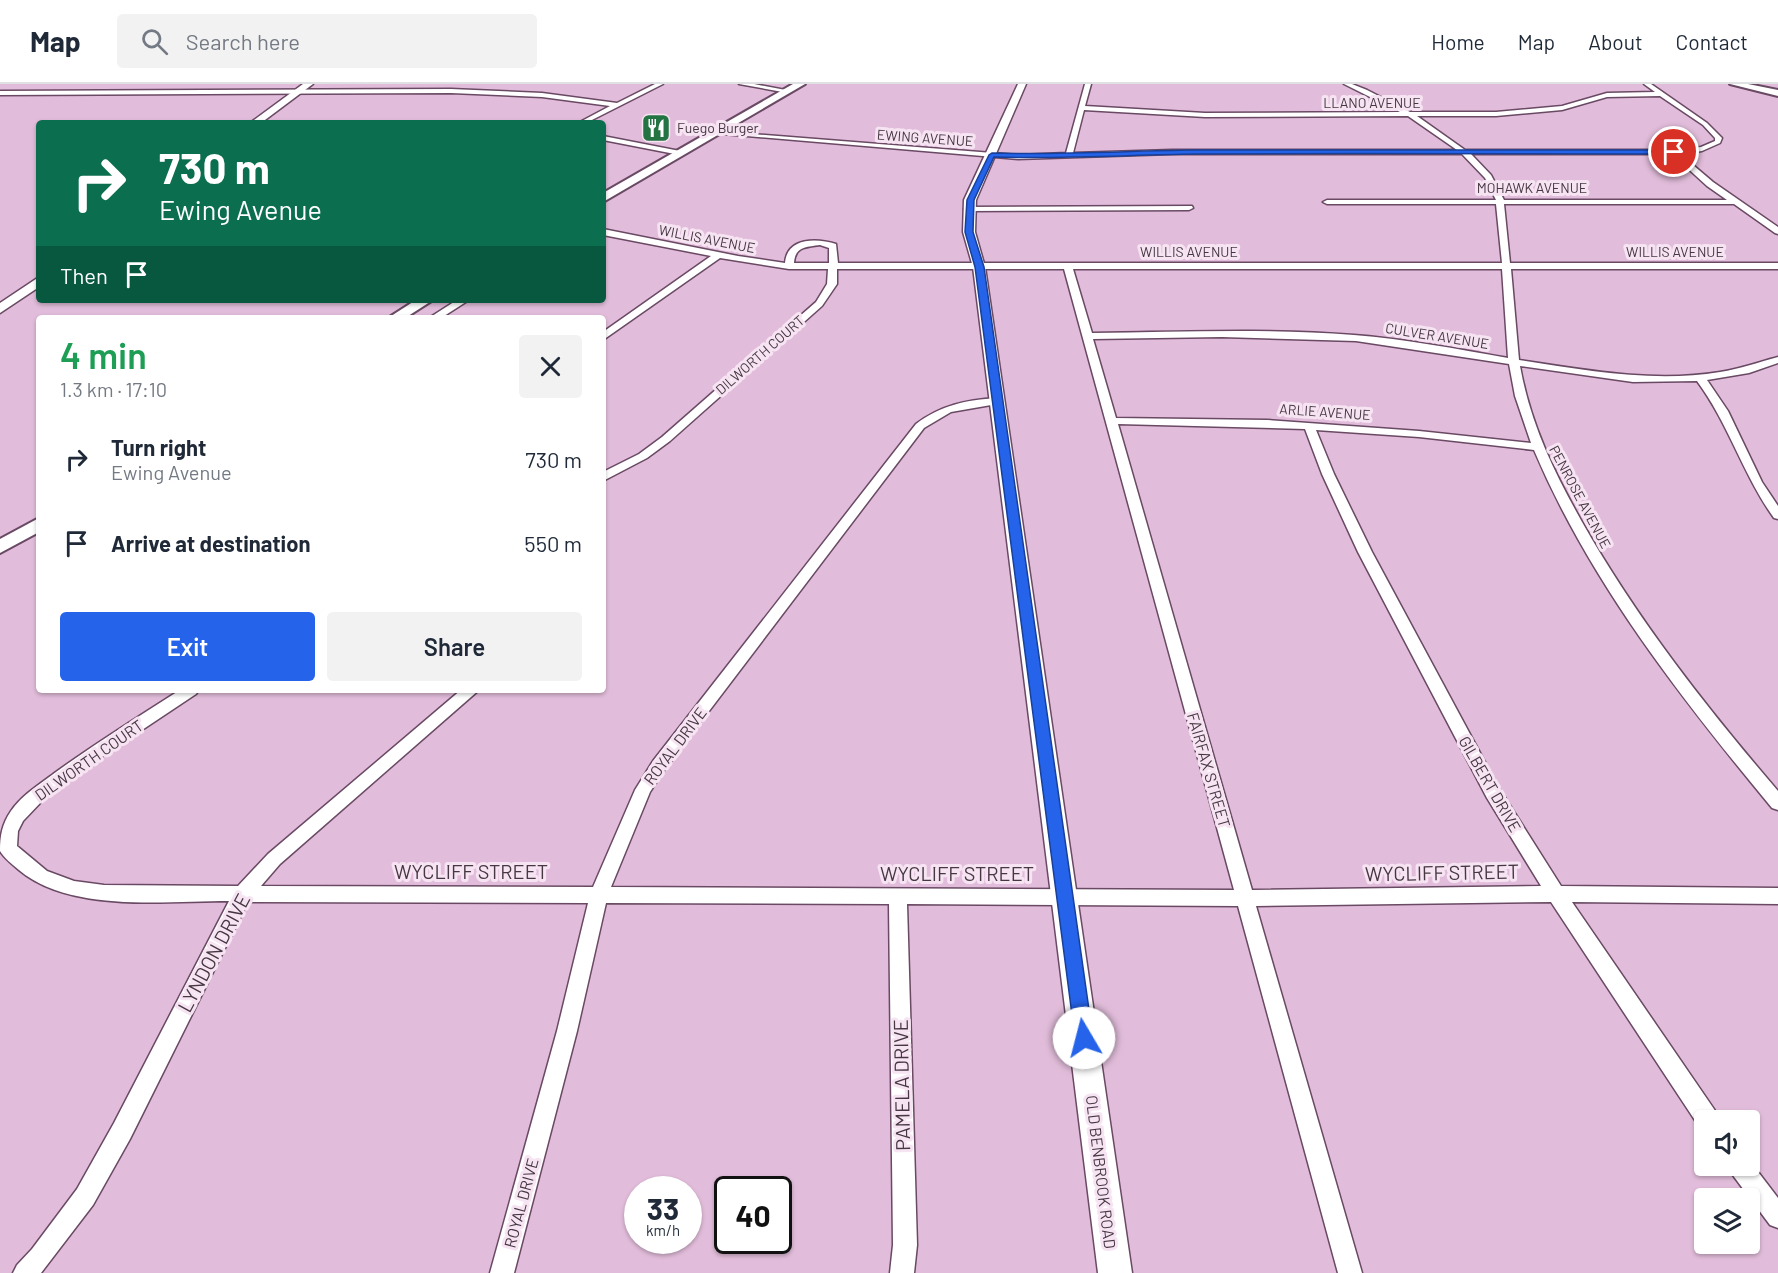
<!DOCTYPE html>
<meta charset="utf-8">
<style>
body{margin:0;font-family:Barlow,sans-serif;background:#f2f2f3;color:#1f2937;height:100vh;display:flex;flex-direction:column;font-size:22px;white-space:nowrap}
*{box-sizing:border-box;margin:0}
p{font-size:20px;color:#747a83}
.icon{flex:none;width:33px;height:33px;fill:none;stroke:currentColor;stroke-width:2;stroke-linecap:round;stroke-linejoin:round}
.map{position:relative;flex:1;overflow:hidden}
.panel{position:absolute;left:36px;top:231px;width:570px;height:378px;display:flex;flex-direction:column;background:#fff;border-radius:6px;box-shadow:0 2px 4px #0004}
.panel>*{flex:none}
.hud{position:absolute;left:36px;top:36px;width:570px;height:183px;border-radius:6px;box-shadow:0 2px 4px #0004;background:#0b6e4f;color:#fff;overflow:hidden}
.controls{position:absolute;left:1694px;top:1026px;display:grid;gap:12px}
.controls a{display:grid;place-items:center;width:66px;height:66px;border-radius:6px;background:#fff;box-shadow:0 2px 4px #0004;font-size:30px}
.speed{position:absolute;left:624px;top:1092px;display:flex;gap:12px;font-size:30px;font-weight:700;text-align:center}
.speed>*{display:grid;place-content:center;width:78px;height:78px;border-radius:50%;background:#fff;box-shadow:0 2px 4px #0004;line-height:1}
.speed small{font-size:15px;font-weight:400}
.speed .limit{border:3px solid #111;border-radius:9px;background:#fff;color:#111}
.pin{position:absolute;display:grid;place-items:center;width:51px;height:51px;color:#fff;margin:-26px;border:3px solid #fff;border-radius:50%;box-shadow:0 2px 6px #0007}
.me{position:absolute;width:66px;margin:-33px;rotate:352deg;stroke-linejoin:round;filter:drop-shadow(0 0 4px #0008)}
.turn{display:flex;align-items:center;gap:21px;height:126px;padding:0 24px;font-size:27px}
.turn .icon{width:78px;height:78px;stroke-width:2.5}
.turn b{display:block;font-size:42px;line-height:51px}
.then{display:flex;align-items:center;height:57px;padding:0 24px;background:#0003;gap:12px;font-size:22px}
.round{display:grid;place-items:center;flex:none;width:63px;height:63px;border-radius:6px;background:#f2f2f3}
.summary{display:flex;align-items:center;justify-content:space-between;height:102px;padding:0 24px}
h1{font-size:36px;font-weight:600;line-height:45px;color:#1e9e55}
.button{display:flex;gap:12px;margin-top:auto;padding:12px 24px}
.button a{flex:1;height:69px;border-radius:6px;background:#2563eb;color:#fff;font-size:24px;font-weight:600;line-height:69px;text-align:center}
.button a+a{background:#f2f2f3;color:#1f2937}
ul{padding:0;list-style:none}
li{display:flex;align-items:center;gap:18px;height:84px;padding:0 24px}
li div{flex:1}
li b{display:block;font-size:22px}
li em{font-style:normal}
header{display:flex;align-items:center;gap:36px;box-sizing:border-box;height:84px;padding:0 30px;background:#fff;border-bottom:2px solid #e0e1e3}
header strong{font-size:28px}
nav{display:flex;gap:33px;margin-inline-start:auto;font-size:21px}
.search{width:420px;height:54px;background:#f2f2f3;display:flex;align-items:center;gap:15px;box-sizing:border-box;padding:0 21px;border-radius:6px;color:#747a83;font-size:22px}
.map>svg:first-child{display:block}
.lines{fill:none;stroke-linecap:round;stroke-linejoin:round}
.street-casing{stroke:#694963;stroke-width:3}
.secondary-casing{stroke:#694963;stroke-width:3}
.primary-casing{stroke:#694963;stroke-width:4}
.street{fill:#fff;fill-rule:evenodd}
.secondary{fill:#fff;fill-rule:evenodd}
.primary{fill:#fff;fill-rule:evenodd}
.route{fill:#2563eb;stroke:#184099;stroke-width:1.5}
.labels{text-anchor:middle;stroke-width:6;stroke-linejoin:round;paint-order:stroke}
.far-street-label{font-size:14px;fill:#463743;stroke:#f7e4f3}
.far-poi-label{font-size:14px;fill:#463743;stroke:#f7e4f3;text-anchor:start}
.street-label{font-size:16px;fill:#463743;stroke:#f7e4f3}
.near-street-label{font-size:20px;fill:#463743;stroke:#f7e4f3}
</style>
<header>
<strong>Map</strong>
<div class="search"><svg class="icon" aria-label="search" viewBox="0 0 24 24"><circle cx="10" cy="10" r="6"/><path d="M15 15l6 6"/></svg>Search here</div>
<nav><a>Home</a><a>Map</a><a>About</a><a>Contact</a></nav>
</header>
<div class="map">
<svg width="1778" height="1189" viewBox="0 0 1778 1189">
<rect width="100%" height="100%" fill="#e2bddb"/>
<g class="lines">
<g class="street-casing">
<g id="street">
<polygon points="655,0 663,0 586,39 578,39 610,22 542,13 451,9 0,11 0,7 451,5 542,9 617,19"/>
<polygon points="739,0 754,0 791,7 788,9"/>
<path d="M1085,0h6l-6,22 120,7 195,-1 -56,-28h8l15,6 43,22h86l66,-6 45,-13 48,-1 -11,-8h7l56,39 15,15 -2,5 -18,8 -22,3 33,28 65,45v7l-3,-1 -41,-29h-230l6,59h268v6h-267l8,91c66,10 134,23 201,12 20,-3 39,-10 58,-15v6l-29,10 -42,7 21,31 34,71 16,24v13l-4,-1c-31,-43 -45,-94 -77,-137l-64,1 -113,-16c10,57 34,106 62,156 55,97 124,185 196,269v19l-6,-2c-91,-110 -182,-226 -238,-358l-115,-13 -103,-7 18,44 38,78 127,236 62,98 217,2v16l-206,-2 144,210 3,8h-15v9l-4,-1 -149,-226 -295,4 106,367h-24l-100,-367 -331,-2 10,341 -3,28h-24l3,-28 -4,-341 -283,-1 -29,128 -63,242h-24l67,-242 31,-128 -340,-1 -118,237 -37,66 -52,68h-28l4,-8 15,-16 45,-60 37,-66 115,-222c-64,0 -159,12 -210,-31 -7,-6 -15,-12 -19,-19 0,-15 2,-27 11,-40 11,-16 29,-27 45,-39 40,-29 82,-55 124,-82h19l-3,4 -111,74 -42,32 -20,21 -5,10 -1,15 30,25 27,10 30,4 134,1 30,-32 193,-164h18l-199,174 -19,22 332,1 42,-97 18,-29 263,-337c25,-19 50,-24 81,-26l5,3 -5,3 -46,8 -27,16 -259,341 -15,23 -39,95 623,3 -170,-621h-227v15l-15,22 -152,135 -23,17 -44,23v-9l36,-18 23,-17 154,-135 11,-18 1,-15h-39l-69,-11 -117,82v-8l108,-76 -108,-21v-6l135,27 47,7c2,-26 32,-25 51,-19l2,19h664l-6,-59h-169l-4,-2 4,-2h169l-11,-22 -23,-24h-290l-154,5 -307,-26 3,-2 304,24 48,-2zM1660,12l43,29 12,13v3l-14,6 -27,3h-209l-48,-34h79l66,-6 45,-13zM1084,26l121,7 203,-1 49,34h-285l-99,3zM1471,70h201l35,32 20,14h-223l-13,-25zM820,161l9,3v15h-35c1,-16 11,-16 26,-18zM1073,185h429l6,89c-51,-9 -102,-19 -154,-23 -87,-7 -175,-3 -262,-2zM1222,253l134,4 153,23 6,32 16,47 -112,-12 -152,-11 -151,-2 -23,-79zM1118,340l187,5 17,45 36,78 129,246 54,88 -289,4z"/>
<polygon points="603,52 680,67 684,69 680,71 603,56"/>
<polygon points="1192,122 1193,124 1189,126 968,127 964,125 968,123"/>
<polygon points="457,216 469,216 441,234 429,234"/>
<polygon points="1749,1076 1778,1114 1778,1144 1770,1141 1732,1090 1729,1082 1749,1082"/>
</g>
</g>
<g class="secondary-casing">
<g id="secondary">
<polygon points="303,0 313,0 261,39 250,39"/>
<polygon points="1018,0 1026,0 976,116 975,148 985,183 1132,1189 1098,1189 973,183 963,148 964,116"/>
<polygon points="39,193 39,203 0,229 0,219"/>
</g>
</g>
<g class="primary-casing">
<g id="primary">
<polygon points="793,0 805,0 603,118 603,109"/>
<polygon points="1730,0 1748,0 1778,6 1778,12"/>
<polygon points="416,216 433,216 405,234 388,234"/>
<polygon points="39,434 39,448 0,469 0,455"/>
</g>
</g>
<use href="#street" class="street"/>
<use href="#secondary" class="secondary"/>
<use href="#primary" class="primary"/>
</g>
<path class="route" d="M1194,66h480l4,2 -4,2c-160,0 -320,-1 -480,0 -67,1 -133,5 -200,3l-20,43 -1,32 11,35 109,771 -2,7 -7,2 -6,-2 -3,-7 -100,-771 -10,-35 2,-32 22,-45 3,-2c67,2 134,-2 202,-3z"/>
<defs>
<g id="restaurant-square" transform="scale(1.5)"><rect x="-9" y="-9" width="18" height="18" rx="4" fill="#247343" stroke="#f7e4f3"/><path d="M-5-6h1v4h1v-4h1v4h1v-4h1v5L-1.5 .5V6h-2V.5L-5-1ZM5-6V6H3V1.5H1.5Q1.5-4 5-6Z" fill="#fff"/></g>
</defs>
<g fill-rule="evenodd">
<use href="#restaurant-square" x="656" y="44"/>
</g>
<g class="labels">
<g class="far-street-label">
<text x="1372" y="24">LLANO AVENUE</text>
<text transform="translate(925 54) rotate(4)" y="5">EWING AVENUE</text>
<text x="1532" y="109">MOHAWK AVENUE</text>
<text transform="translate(707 155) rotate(11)" y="5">WILLIS AVENUE</text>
<text x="1189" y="173">WILLIS AVENUE</text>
<text x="1675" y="173">WILLIS AVENUE</text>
<text transform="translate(1437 252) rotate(9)" y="5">CULVER AVENUE</text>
<text transform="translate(760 271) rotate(-41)" y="5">DILWORTH COURT</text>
<text transform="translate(1325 328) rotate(4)" y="5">ARLIE AVENUE</text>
<text transform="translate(1580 413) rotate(62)" y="5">PENROSE AVENUE</text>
</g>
<g class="far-poi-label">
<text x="677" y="49">Fuego Burger</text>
</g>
<g class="street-label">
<text transform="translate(675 662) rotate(-53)" y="6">ROYAL DRIVE</text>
<text transform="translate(89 676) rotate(-35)" y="6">DILWORTH COURT</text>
<text transform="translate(1209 686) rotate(74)" y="6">FAIRFAX STREET</text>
<text transform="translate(1490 700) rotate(60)" y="6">GILBERT DRIVE</text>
<text transform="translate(1101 1088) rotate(83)" y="6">OLD BENBROOK ROAD</text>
<text transform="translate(521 1119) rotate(-75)" y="6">ROYAL DRIVE</text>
</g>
<g class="near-street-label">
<text x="471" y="795">WYCLIFF STREET</text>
<text transform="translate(1442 789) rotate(-1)" y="7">WYCLIFF STREET</text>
<text x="957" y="797">WYCLIFF STREET</text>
<text transform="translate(214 869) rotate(-62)" y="7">LYNDON DRIVE</text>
<text transform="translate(902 1001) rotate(-91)" y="7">PAMELA DRIVE</text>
</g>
</g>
</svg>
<div class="controls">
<a><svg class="icon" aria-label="sound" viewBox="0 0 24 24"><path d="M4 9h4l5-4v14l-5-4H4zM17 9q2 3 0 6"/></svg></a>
<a><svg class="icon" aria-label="layers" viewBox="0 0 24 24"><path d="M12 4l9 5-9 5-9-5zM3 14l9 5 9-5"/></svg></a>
</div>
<div class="speed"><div>33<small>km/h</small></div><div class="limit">40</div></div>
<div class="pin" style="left:1674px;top:68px;background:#d93025"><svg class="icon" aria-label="arrive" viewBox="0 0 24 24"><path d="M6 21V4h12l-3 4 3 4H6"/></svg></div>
<svg class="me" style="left:1084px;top:954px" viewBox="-20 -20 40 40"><circle r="19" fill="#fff"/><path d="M0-13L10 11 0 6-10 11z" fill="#2563eb"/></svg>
<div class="hud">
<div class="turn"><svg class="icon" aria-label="right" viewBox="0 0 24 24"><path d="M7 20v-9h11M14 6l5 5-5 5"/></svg><div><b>730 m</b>Ewing Avenue</div></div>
<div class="then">Then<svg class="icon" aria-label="arrive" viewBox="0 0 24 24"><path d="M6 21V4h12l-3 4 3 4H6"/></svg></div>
</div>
<section class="panel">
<div class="summary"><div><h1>4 min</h1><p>1.3 km · 17:10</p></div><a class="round"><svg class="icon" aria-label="close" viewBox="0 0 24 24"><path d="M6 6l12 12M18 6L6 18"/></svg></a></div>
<ul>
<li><svg class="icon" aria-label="right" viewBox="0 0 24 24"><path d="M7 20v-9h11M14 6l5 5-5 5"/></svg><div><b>Turn right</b><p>Ewing Avenue</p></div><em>730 m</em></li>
<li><svg class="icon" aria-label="arrive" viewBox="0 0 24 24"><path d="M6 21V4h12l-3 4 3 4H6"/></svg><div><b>Arrive at destination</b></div><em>550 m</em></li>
</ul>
<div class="button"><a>Exit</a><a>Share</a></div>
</section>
</div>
